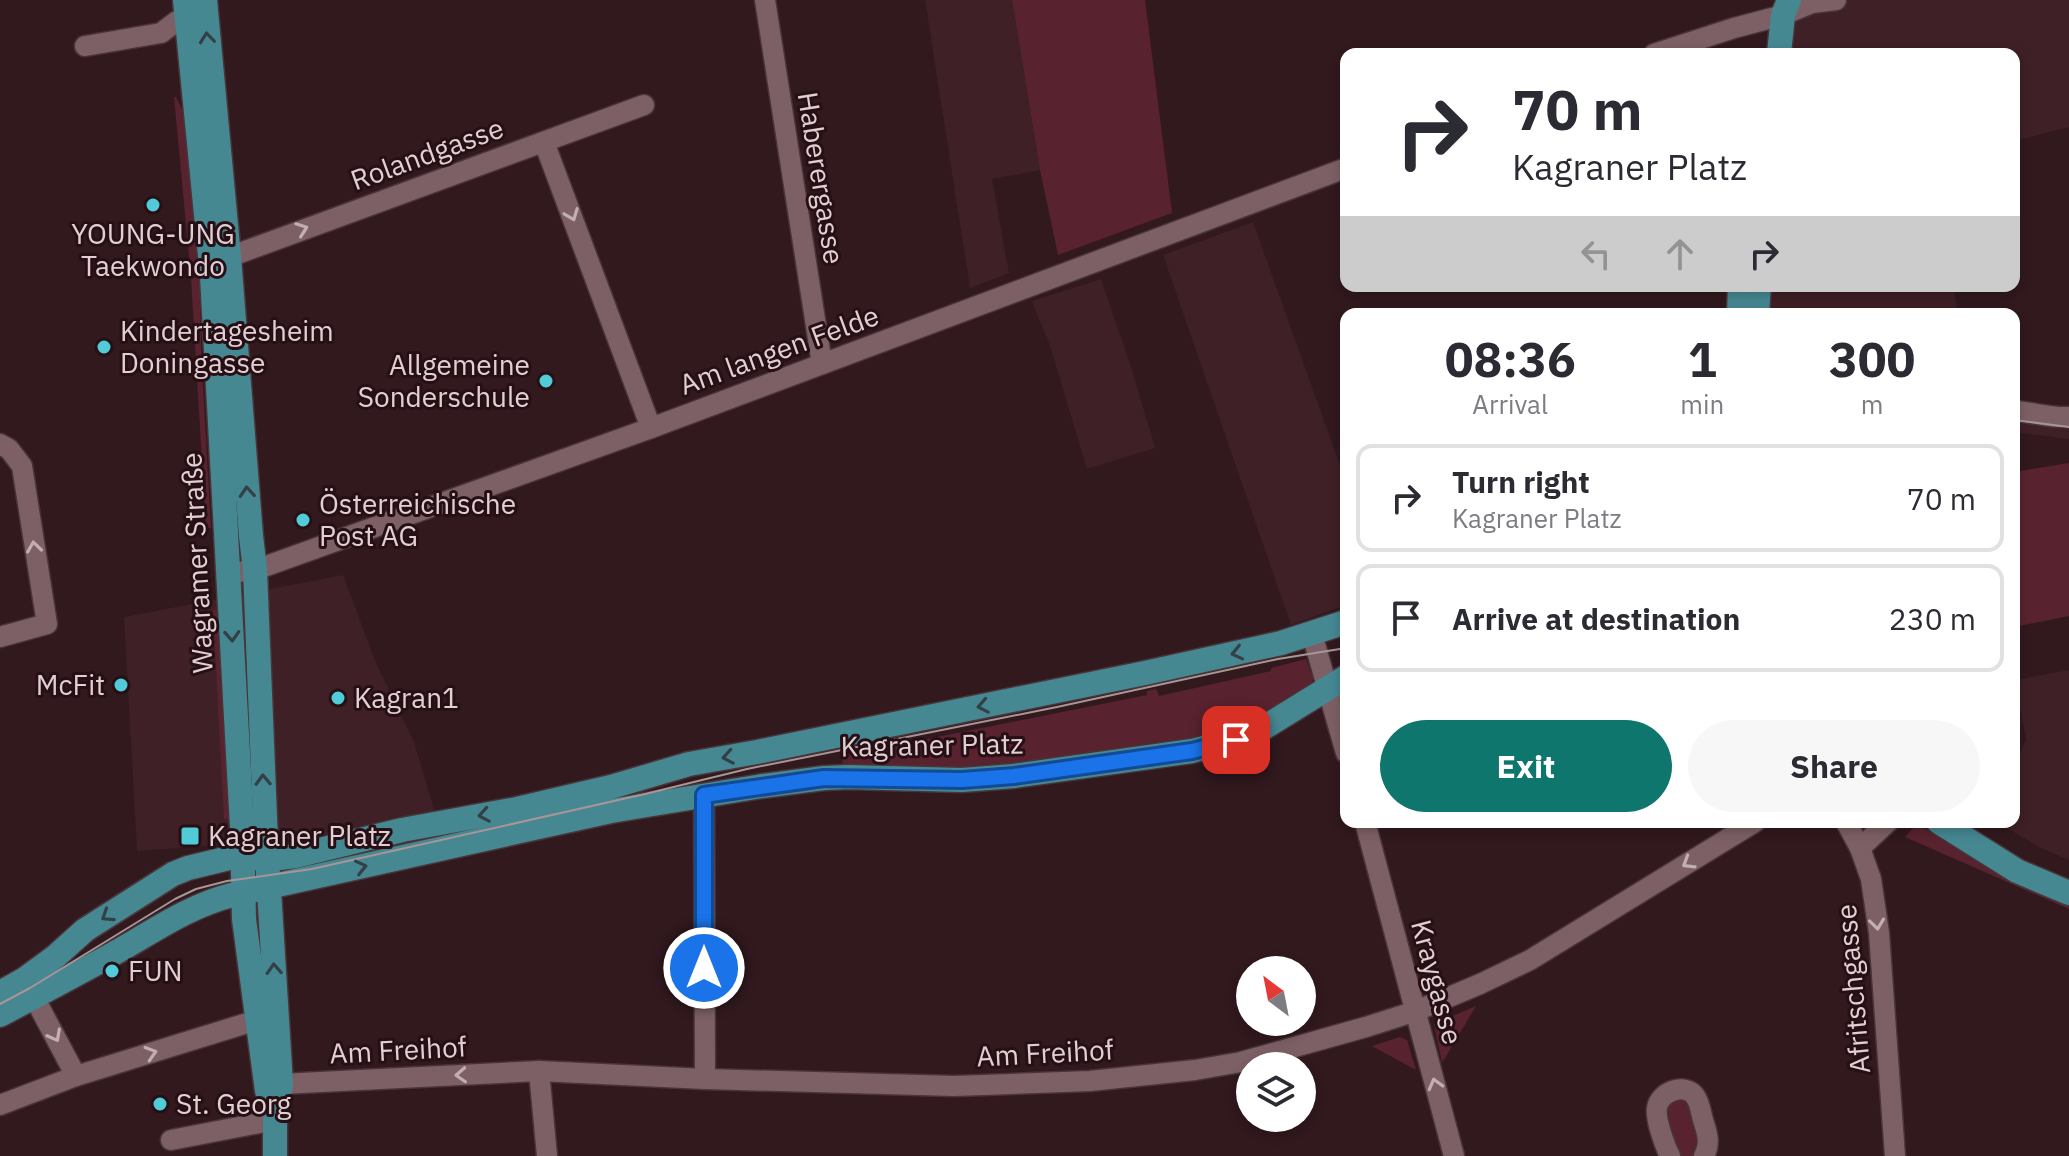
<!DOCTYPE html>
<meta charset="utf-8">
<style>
body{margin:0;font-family:"IBM Plex Sans",sans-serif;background:#f7f7f7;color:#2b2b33;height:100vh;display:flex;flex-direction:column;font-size:30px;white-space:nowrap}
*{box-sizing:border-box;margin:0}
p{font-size:26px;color:#7c7c81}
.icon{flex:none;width:44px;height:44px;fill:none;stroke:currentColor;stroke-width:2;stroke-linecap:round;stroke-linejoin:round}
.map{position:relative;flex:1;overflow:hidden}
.drawer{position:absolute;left:1340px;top:308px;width:680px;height:520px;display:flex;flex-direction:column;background:#fff;border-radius:16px;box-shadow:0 4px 12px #0003}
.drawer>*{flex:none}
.banner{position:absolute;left:1340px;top:48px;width:680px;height:244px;border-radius:16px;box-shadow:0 4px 12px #0003;background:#fff;color:#2b2b33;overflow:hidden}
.needle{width:52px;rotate:328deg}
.buttons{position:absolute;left:1236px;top:956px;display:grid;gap:16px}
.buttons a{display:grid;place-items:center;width:80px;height:80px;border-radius:50%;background:#fff;box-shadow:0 4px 12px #0003;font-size:40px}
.pin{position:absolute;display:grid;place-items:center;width:68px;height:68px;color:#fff;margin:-34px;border-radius:16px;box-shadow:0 4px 12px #0006}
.me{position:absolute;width:88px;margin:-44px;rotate:0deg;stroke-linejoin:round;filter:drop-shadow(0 0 6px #0008)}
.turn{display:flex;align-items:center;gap:28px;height:168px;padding:0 40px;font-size:36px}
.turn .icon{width:104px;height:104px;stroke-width:2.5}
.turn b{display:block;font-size:56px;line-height:68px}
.lanes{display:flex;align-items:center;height:76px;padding:0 40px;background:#0003;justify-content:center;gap:40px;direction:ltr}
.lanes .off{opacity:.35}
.eta{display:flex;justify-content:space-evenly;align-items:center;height:136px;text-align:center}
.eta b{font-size:48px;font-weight:700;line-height:56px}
.action{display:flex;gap:16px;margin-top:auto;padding:16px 40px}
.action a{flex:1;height:92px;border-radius:48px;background:#0f766e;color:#fff;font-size:32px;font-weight:700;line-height:92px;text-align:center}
.action a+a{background:#f7f7f7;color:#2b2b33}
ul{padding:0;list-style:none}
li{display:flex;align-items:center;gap:24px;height:108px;margin:0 16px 12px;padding:0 24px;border:4px solid #e1e1e2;border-radius:16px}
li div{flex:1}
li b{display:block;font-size:30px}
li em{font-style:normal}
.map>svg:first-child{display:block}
.built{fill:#3e2026}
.green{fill:#59222f}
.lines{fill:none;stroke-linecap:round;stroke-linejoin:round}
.minor-casing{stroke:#483539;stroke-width:23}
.major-casing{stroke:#483539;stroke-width:27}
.minor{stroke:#7d6065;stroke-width:20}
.major{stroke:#468892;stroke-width:24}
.tram{stroke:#a89598;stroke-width:2}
.oneway{stroke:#334047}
.oneway2{stroke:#c3aeb2}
.route-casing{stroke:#114b97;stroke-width:20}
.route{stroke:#1a73e8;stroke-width:14}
.poi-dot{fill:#52cbd8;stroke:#271015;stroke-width:3}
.labels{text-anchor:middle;stroke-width:6;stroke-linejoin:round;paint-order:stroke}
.street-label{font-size:28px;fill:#e1d0d3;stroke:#271015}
.poi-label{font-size:28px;fill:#e1d0d3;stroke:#271015;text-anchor:start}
</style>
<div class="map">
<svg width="2069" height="1156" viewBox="0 0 2069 1156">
<rect width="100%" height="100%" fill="#31191e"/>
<g class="built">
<polygon points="925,0 1012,0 1040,170 992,179 1009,273 970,288"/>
<polygon points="1801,0 2069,0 2069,127 2014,141 2014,54 1789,54"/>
<polygon points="1253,222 1346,482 1346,605 1291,625 1163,255"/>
<polygon points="1101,279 1132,370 1155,448 1087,469 1050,346 1032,301"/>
<polygon points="1740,286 1953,286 1958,314 1745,314"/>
<polygon points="2030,419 2069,423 2069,439 2014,432 2014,425"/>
<polygon points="343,575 376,663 414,742 440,829 137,851 124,617"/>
<polygon points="2069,670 2069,860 2039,847 1996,822 2014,822 2014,764 2026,740 2015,680"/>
</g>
<g class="green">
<polygon points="1012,0 1145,0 1172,213 1058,255 1040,170"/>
<polygon points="174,97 176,97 185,115 200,290 201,350 211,528 206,528 191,278"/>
<polygon points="2069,463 2069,616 2014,627 2014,472"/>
<polygon points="218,609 230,820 224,819 213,610"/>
<polygon points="1306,659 1313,679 1311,685 1291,701 1221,738 1032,770 843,770 842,756 1147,695 1147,691 1156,689 1159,696 1271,671 1271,668"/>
<polygon points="1922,823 1925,825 1924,828 1935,835 1937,833 2069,899 2069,909 1905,837 1915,826"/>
<polygon points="1476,1006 1442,1063 1434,1024"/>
<polygon points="1400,1037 1407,1040 1416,1070 1372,1046"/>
<polygon points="1670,1099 1689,1099 1703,1144 1696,1156 1679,1156 1663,1107"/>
</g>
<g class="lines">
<g class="minor-casing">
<g id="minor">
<polyline points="765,0 822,364"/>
<polyline points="85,46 161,33 177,21 187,19"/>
<polyline points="1654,54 1734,28 1783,15 1812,3 1836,0"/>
<polyline points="544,142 651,428"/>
<polyline points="229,257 644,105"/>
<path d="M2014,411c19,1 36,7 55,6"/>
<polyline points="0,444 9,449 22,466 47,624 0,637"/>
<polyline points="229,573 255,570 651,428 1346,168"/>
<polyline points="1312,634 1346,753"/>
<polyline points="704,795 705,1079"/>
<polyline points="1365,822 1454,1156"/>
<polyline points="1846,822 1860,848 1871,879 1879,933 1895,1156"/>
<polyline points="1860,848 1888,822"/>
<polyline points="27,984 76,1076"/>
<polyline points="539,1071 547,1156"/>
<polyline points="281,1084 539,1071 705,1079 954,1086 1090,1081 1195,1070 1241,1062 1366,1027 1416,1011 1480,984 1530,960 1755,822"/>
<polyline points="0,1105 76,1076 257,1020"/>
<polyline points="171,1140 275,1120"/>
<path d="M1670,1156c-5,-10 -15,-37 -13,-48 2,-16 28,-26 38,-12 5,7 6,17 8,24 4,13 8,23 1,36"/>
</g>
</g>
<g class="major-casing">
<g id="major">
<polyline points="185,0 212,276 242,827 244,919 267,1091"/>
<polyline points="205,0 229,257 251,536 255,570 266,842 281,1084 275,1120 275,1156"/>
<polyline points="1779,54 1783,15 1789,0"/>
<polyline points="1739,314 1740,286"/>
<polyline points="1757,314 1759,286"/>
<polyline points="1939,822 2017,871 2069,893"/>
<polyline points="0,993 25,979 55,957 85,930 173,874 188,868 229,858 280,858 295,856 402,830 517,809 611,787 689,764 757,752 1145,673 1281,643 1346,622"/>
<path d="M0,1015c35,-19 70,-37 104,-56 43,-23 81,-52 128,-64l379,-84 151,-25 62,-8 25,-1 113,3 52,-4 178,-25 60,-16 94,-58"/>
</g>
</g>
<use href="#minor" class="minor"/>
<use href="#major" class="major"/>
<g class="tram">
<polyline points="2014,420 2069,427"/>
<polyline points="0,1004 30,988 175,899 196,889 227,881 312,869 645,794 747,769 1057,707 1278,659 1346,648"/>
</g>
</g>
<defs><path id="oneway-chevron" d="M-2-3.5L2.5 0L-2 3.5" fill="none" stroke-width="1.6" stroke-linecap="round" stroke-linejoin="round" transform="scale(2)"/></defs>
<g class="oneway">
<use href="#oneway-chevron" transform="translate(207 38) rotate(-96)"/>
<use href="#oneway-chevron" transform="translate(247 492) rotate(-94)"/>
<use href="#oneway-chevron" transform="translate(232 636) rotate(87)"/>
<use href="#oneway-chevron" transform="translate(1237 653) rotate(167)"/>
<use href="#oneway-chevron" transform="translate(983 706) rotate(169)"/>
<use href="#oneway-chevron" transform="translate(728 757) rotate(170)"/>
<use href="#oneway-chevron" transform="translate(263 780) rotate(-92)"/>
<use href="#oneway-chevron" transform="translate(484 815) rotate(170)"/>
<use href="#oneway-chevron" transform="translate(361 867) rotate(-13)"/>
<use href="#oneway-chevron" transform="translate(107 916) rotate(147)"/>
<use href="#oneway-chevron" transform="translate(274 969) rotate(-93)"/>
</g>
<g class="oneway2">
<use href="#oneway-chevron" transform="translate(572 215) rotate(69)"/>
<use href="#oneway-chevron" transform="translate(302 229) rotate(-20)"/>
<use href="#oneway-chevron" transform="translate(34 547) rotate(-98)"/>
<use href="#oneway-chevron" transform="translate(1688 863) rotate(148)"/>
<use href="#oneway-chevron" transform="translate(1877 924) rotate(83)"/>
<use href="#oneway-chevron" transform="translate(55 1036) rotate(62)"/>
<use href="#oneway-chevron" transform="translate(151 1053) rotate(-17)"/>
<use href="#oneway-chevron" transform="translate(461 1075) rotate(177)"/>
<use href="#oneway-chevron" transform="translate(1435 1084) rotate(-105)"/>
</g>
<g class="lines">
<g class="route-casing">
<polyline id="route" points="704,968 704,795 824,778 962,780 1014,776 1192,751 1236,740"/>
</g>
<use href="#route" class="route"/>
</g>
<g class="poi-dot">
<circle cx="153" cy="205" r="8"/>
<circle cx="104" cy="347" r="8"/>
<circle cx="546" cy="381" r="8"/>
<circle cx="303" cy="520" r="8"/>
<circle cx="121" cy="685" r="8"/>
<circle cx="338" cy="698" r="8"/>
<rect x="180" y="826" width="20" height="20" rx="4"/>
<circle cx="112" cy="971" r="8"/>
<circle cx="160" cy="1104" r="8"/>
</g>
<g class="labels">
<g class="street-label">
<text transform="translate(427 154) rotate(-20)" y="10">Rolandgasse</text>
<text transform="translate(821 178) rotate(81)" y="10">Haberergasse</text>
<text transform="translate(779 350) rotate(-20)" y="10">Am langen Felde</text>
<text transform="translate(197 563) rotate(-93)" y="10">Wagramer Straße</text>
<text transform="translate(932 745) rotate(-1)" y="10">Kagraner Platz</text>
<text transform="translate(1437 982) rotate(75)" y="10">Kraygasse</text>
<text transform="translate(1853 989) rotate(-95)" y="10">Afritschgasse</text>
<text transform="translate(398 1050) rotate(-3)" y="10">Am Freihof</text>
<text transform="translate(1045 1053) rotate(-3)" y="10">Am Freihof</text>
</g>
<g class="poi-label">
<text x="153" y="244" text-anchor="middle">YOUNG-UNG<tspan x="153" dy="32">Taekwondo</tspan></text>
<text x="120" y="341">Kindertagesheim<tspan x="120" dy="32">Doningasse</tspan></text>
<text x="530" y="375" text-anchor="end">Allgemeine<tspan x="530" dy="32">Sonderschule</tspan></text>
<text x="319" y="514">Österreichische<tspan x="319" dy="32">Post AG</tspan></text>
<text x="105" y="695" text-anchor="end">McFit</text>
<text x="354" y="708">Kagran1</text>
<text x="208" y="846">Kagraner Platz</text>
<text x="128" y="981">FUN</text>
<text x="176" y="1114">St. Georg</text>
</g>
</g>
</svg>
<div class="buttons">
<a><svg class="needle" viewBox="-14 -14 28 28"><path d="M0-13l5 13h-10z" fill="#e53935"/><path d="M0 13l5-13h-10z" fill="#7c7c81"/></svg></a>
<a><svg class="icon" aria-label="layers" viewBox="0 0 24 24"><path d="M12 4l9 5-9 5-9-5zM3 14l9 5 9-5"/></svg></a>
</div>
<div class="pin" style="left:1236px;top:740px;background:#d93025"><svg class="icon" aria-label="arrive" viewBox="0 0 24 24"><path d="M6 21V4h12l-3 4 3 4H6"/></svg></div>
<svg class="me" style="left:704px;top:968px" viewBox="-20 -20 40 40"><circle r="17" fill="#1a73e8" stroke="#fff" stroke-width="3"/><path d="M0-11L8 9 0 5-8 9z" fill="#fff"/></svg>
<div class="banner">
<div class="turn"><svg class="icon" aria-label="right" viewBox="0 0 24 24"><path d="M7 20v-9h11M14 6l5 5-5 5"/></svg><div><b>70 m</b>Kagraner Platz</div></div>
<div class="lanes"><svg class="icon off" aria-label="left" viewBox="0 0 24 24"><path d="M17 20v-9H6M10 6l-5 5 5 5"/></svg><svg class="icon off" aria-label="ahead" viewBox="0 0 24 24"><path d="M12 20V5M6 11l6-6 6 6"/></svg><svg class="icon" aria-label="right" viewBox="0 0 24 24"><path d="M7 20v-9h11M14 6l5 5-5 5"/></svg></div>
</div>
<section class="drawer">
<div class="eta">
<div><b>08:36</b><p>Arrival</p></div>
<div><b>1</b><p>min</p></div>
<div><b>300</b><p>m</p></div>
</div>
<ul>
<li><svg class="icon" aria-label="right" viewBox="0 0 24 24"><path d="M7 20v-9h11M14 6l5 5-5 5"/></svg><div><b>Turn right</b><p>Kagraner Platz</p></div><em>70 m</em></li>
<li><svg class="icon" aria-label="arrive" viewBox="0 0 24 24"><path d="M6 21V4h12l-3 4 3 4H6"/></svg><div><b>Arrive at destination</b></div><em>230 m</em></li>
</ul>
<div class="action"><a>Exit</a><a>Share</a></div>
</section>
</div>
